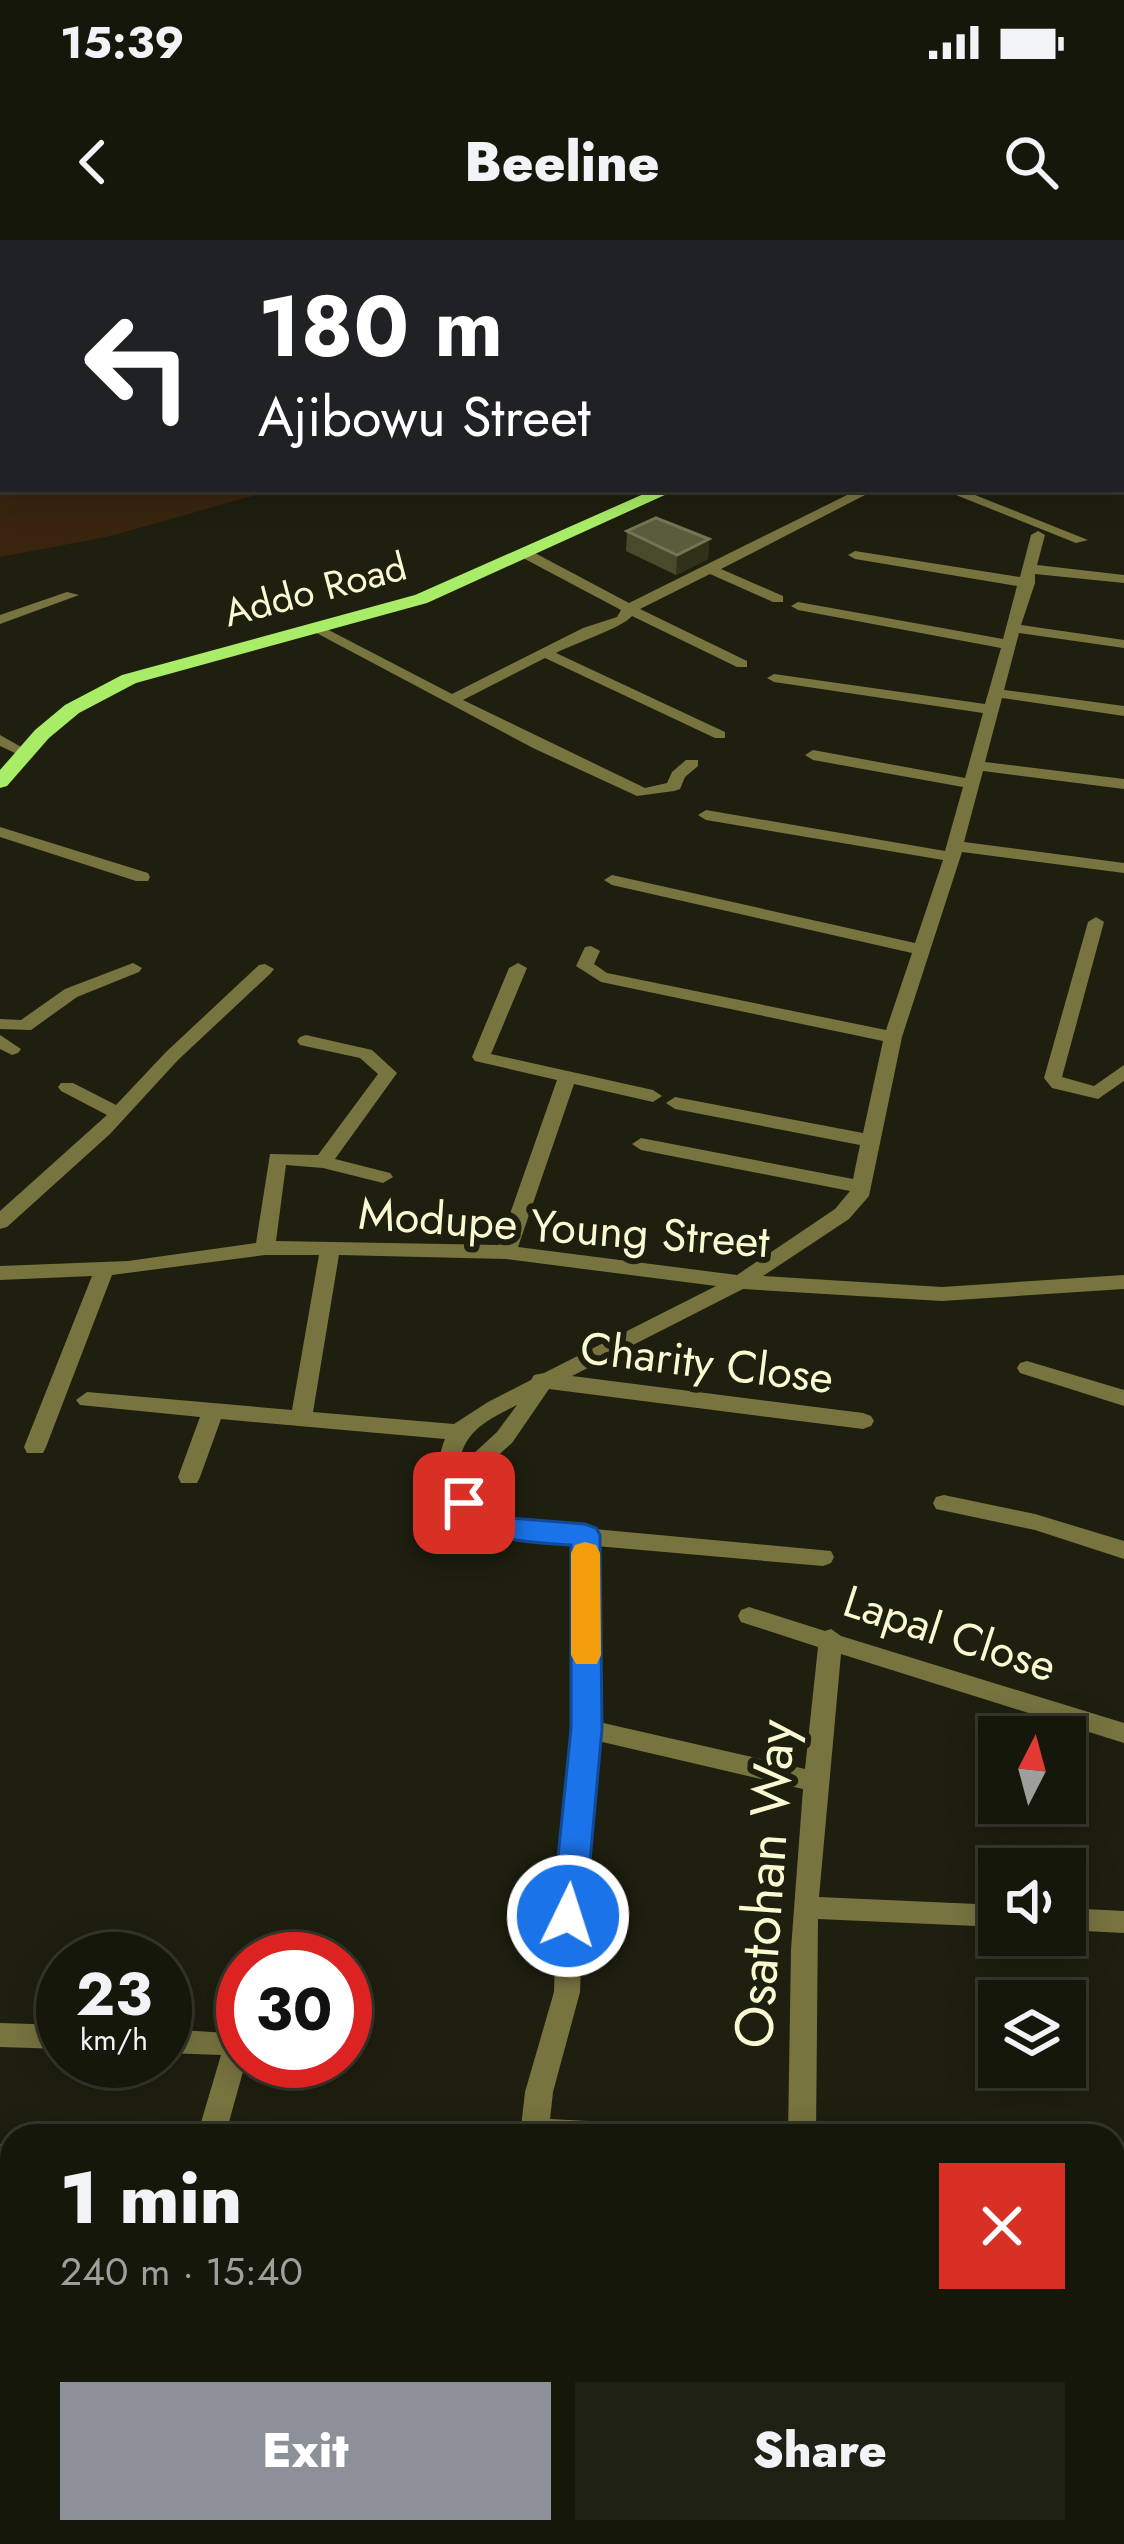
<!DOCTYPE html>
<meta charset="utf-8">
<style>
body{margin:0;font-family:Jost,sans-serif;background:#1f2014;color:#f1f3f6;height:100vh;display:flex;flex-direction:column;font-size:45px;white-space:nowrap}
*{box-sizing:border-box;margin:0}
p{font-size:39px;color:#9e9f9d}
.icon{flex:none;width:66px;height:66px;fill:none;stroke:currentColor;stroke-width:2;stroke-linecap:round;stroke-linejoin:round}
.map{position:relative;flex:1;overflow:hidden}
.drawer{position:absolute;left:0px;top:1884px;width:1125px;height:420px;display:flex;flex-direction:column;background:#16170b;border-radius:36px 36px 0 0;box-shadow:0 6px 30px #0003,0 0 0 3px #35362c}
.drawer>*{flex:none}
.banner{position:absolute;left:0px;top:0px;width:1125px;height:252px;box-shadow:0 6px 30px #0003,0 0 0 3px #35362c;background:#202124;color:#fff;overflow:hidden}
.needle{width:78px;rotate:6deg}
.buttons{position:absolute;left:978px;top:1476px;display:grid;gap:24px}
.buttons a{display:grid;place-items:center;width:108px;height:108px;border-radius:0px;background:#16170b;box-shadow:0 6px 30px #0003,0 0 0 3px #35362c;font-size:60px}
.speed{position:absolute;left:36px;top:1692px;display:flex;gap:24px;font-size:60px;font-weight:700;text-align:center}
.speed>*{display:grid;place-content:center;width:156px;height:156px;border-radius:50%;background:#16170b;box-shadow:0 6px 30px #0003,0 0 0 3px #35362c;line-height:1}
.speed small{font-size:30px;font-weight:400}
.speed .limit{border:18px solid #d22;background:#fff;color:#111}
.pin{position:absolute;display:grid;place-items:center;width:102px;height:102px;color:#fff;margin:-51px;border-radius:24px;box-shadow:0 6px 18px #0006}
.me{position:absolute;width:132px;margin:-66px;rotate:4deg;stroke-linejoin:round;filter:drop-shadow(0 0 9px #0008)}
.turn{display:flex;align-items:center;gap:42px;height:252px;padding:0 60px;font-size:54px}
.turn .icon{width:156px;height:156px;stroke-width:2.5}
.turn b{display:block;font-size:84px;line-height:102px}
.round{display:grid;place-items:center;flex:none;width:126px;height:126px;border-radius:0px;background:#1f2014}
.overview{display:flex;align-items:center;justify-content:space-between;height:204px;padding:0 60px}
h1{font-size:72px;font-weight:800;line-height:90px}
.cta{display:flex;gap:24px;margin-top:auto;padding:24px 60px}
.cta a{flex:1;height:138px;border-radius:0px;background:#8c9099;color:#fff;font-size:48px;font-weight:800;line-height:138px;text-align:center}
.cta a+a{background:#1f2014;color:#f1f3f6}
.status{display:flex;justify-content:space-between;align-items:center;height:84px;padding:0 60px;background:#16170b;direction:ltr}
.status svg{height:33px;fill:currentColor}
header{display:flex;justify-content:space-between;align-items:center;height:156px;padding:0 60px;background:#16170b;font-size:54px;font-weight:800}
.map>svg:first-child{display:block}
.green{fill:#281316}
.water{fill:#38240f}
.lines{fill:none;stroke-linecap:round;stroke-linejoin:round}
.minor{fill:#787440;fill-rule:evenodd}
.major{fill:#a8ec67;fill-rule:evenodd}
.highway{fill:#5cea96;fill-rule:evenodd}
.wall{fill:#474a2b}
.shaded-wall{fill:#2f3118}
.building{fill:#5a5d3d;stroke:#737554;stroke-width:3}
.route{fill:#1a73e8;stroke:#114b97;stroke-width:3}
.slow{fill:#f59e0b}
.labels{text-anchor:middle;stroke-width:12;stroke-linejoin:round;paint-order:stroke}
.far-street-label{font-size:39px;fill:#f9f9d2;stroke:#1e1f0f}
.street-label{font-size:45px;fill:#f9f9d2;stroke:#1e1f0f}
.near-street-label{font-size:54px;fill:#f9f9d2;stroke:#1e1f0f}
</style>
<div class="status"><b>15:39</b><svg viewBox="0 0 49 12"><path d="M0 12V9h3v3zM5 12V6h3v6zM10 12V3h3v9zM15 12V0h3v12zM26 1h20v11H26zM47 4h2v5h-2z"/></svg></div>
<header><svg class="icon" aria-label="back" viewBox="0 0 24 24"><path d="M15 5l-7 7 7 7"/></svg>Beeline<svg class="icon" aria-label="search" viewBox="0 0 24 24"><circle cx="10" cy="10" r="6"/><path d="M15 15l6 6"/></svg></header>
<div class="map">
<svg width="1124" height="2304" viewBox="0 0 1124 2304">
<rect width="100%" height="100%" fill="#1e1f0f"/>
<polygon class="green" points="0,2065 12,2066 12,2292 1113,2292 1113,2127 1124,2127 1124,2304 0,2304"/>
<polygon class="water" points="0,0 738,0 3,3 3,249 431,249 384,255 256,255 107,297 0,317"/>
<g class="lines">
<g class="minor">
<rect x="1122" y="28" width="2" height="6"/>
<polygon points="1122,75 1124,76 1124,84 1122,83"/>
<polygon points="1122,121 1124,122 1124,130 1122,129"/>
<polygon points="1122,180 1124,181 1124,189 1122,188"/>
<polygon points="1122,245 1124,246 1124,254 1114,249 1122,249"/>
<polygon points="941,249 960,249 1088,300 1076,303"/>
<path d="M853,252l12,3 -144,74 62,27v6h-10l-63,-28 -70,35 107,52v6h-10l-105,-51c-10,12 -57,27 -76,37l169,79v6h-10l-170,-80 -82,42 182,88 22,-5 5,-11 14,-12h12v6l-13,11 -5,12 -6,2 -37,5 -104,-48 -226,-120 12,-3 133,69 131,-66 34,-11 4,-7 -98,-52v-6h10l96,51z"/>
<path d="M1038,291l7,4 -8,30 87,10v8l-89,-9v9l-14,42 103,15v8l-105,-15 -15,57 120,16v10l-122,-18 -17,64 139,17v10l-141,-18 -19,71 160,21v10l-162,-21 -60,185 -33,159 -20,23 -86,57 179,11 182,-12v14l-182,12 -199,-12 -171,87 291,37 8,3 3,5 -3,5 -8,3 -314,-40 -37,54 -47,42 22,23 21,13 323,30 3,6 -3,6 -8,3 -227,-20 3,176 206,47 13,-122 -77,-25 -3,-6 3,-6 8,-3 76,24 6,-2 10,7 283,87v20l-283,-89 -22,243 180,8v22l-181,-8 -2,217h-28l3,-187 12,-160 -205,-48 -14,130 -4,121 -27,100 -3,27 75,4 10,4 4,9h-119l5,-44 29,-100 4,-121 17,-142 -1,-185c-24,-2 -54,0 -76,-9 -40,-14 -71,-56 -53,-96l-224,-20 -21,58 -3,6h-16l-3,-6 22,-60 -120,-12 -4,-5 11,-8 205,18 27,-155h-54l-153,20 -66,172 -3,6h-16l-3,-6 68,-171 -92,4v-14l128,-5 128,-18 14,-89 48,1 60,-81 -18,-16 -60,-13 -3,-4 3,-4 6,-2 66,15 25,23 -62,86 55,14 3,4 -10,6 -60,-15 -37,-3 -10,76 223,4 58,-165 -82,-19 -3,-4 37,-89 9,-5 9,5 -36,86 162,36 9,6 -9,6 -79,-18 -56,163 219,28 98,-66 15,-18 -209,-41 -9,-6 9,-6 212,41 7,-34 -185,-36 -9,-6 9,-6 188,36 20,-92 -282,-59 -25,-16 9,-19 6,-1 9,5 -6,13 13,9 279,57 26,-77 -300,-68 -8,-5 8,-5 303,68 28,-83 -237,-40 -8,-5 8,-5 239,41 18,-64 -150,-27 -8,-5 8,-5 152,28 18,-65 -209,-31 -7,-4 7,-4 211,30 16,-56 -203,-38 -7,-4 7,-4 205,37 14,-53 -162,-27 -7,-4 7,-4 165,26 11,-42zM339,1015l167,4 210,27 -172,87 -10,2 -3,5 -43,22 -34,22 -141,-12zM517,1165l-20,27 -38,35c3,-36 29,-47 58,-62z"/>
<polygon points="67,352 79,355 0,384 0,375"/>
<polygon points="0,495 23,508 15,513 0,506"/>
<polygon points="0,587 148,633 150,637 148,641 136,641 0,597"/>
<polygon points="1096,677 1104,682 1062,837 1094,846 1124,825 1124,841 1098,859 1052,848 1044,838 1088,682"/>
<polygon points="133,723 142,728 139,732 77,757 31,790 0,789 0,779 21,780 65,749"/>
<polygon points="265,724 274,729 271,733 178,820 110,894 7,987 0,989 0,971 107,875 61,851 58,847 61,843 73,843 116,865 166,812 259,725"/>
<polygon points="0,795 21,809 18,813 12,815 0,809"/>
<polygon points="1027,1121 1124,1150 1124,1166 1020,1133 1017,1128 1020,1123"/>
<polygon points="944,1255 1035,1274 1124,1301 1124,1319 1035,1290 936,1269 933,1263 936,1257"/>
<polygon points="1065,1668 1124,1671 1124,1693 1065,1690"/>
<polygon points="0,1783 63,1785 63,1809 0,1807"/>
<polygon points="165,1789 243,1794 243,1821 246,1821 225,1896 197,1896 221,1815 165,1813"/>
<rect x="1113" y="1908" width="11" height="26"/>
<rect x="516" y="2292" width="30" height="12"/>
<rect x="559" y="2292" width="30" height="12"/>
</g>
<polygon class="major" points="655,249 678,249 427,363 136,443 79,473 49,498 7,546 0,548 0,530 35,490 65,465 122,435 415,355"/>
<g class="highway">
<polygon points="0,1904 12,1905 12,1943 0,1942"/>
<rect x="0" y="1953" width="12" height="38"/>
<polygon points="1113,1955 1124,1956 1124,1994 1113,1993"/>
<polygon points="1113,2008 1124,2009 1124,2049 1113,2048"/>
</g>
</g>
<polygon class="wall" points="627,291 709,299 708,319 676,335 626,311"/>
<polygon class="shaded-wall" points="709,299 708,319 676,335 677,315"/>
<polygon class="building" points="656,278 709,299 677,315 627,291"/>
<path class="route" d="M464,1252l46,26 75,6 11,4 4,7 2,194 -17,187 -5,10 -12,4 -12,-4 -4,-10 19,-187v-184c-42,-3 -96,-2 -122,-42l4,-8z"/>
<polygon class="slow" points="585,1302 596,1305 600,1313 601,1415 597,1424 576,1424 571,1415 571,1313 575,1305"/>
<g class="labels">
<g class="far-street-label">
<text transform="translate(315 349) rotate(-15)" y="14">Addo Road</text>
</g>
<g class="street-label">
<text transform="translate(564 987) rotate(4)" y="16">Modupe Young Street</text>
<text transform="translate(707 1122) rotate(7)" y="16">Charity Close</text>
<text transform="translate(950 1393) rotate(18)" y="16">Lapal Close</text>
</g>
<g class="near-street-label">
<text transform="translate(764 1644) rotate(-86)" y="19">Osatohan Way</text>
</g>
</g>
</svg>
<div class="buttons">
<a><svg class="needle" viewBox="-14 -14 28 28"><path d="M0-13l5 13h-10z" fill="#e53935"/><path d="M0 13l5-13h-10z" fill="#9e9f9d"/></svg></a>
<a><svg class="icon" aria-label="sound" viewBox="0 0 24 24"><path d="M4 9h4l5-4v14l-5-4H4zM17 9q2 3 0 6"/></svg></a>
<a><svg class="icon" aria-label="layers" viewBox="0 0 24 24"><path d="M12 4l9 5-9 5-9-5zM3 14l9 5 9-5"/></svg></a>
</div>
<div class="speed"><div>23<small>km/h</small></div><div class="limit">30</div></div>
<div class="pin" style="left:464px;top:1263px;background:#d93025"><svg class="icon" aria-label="arrive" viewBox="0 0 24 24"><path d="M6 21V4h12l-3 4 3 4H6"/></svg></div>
<svg class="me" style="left:568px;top:1676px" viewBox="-20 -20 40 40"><circle r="17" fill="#1a73e8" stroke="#fff" stroke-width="3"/><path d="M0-11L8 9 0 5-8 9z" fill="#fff"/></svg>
<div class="banner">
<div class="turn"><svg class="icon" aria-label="left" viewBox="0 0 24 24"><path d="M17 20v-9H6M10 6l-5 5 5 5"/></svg><div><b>180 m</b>Ajibowu Street</div></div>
</div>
<section class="drawer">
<div class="overview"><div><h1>1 min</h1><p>240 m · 15:40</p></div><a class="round" style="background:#d93025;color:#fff"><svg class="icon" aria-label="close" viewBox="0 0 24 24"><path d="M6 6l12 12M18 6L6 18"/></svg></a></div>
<div class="cta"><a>Exit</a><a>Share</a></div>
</section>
</div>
